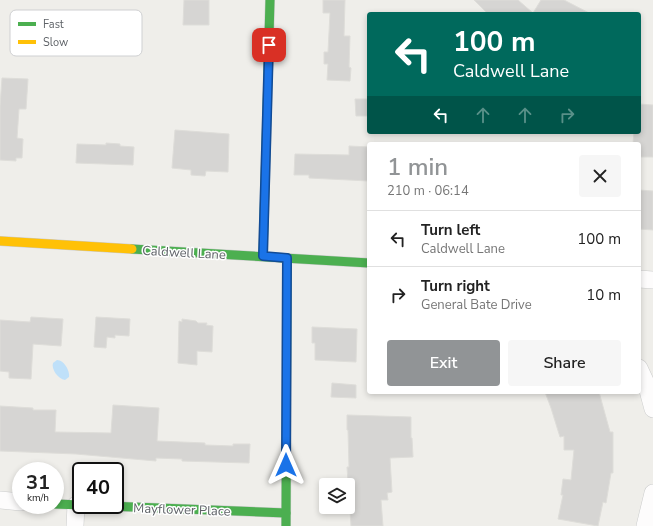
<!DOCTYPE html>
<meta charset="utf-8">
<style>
body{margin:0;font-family:"Nunito Sans",sans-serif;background:#f6f6f6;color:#222;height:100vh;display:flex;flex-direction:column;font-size:15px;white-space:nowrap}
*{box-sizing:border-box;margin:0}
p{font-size:13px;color:#767676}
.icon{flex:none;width:22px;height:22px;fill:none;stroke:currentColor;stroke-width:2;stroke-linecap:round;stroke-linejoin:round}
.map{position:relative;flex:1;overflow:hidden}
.panel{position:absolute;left:367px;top:142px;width:274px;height:252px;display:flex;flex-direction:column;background:#fff;border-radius:4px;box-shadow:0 2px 6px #0003}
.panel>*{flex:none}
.top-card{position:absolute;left:367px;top:12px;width:274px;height:122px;border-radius:4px;box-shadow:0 2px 6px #0003;background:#00695c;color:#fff;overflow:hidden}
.tools{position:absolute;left:319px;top:478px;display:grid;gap:8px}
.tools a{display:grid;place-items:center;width:36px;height:36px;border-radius:4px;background:#fff;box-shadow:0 2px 6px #0003;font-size:20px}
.speed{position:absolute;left:12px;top:462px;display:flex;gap:8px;font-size:20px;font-weight:700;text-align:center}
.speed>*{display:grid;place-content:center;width:52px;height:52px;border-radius:50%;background:#fff;box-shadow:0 2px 6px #0003;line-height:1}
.speed small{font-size:10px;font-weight:400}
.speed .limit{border:2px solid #111;border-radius:6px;background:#fff;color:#111}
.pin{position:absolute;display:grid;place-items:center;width:34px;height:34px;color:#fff;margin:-17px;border-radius:8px;box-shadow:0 2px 6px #0006}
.me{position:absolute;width:44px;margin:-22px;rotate:0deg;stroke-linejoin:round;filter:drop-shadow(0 0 3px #0008)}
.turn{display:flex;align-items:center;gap:14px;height:84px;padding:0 20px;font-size:18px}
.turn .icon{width:52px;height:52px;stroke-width:2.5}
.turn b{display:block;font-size:28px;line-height:34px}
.lanes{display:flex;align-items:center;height:38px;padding:0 20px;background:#0003;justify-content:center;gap:20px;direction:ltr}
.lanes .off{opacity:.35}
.round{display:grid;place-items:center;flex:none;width:42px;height:42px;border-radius:4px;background:#f6f6f6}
.summary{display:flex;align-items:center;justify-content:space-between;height:68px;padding:0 20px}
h1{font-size:24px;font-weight:600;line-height:30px;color:#919496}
.button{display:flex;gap:8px;margin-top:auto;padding:8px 20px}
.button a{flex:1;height:46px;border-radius:4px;background:#919496;color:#fff;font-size:16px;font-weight:600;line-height:46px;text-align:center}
.button a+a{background:#f6f6f6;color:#222}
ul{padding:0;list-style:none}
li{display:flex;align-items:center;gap:12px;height:56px;padding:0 20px;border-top:1px solid #e0e0e0}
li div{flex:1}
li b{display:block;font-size:15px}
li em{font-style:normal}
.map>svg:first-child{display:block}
.water{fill:#bfe0f9}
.building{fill:#d6d5d3;stroke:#deddd9}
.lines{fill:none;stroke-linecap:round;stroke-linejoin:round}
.street-casing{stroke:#cbcccc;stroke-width:18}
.fast-casing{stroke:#cacacb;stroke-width:10}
.slow-casing{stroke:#cacacb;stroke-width:10}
.street{stroke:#fdfcfc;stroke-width:17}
.fast{stroke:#4caf50;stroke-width:9}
.slow{stroke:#ffc107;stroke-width:9}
.route-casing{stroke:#114b97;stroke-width:10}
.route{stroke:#1a73e8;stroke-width:7}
.labels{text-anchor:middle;stroke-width:3;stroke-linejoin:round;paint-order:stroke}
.street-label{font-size:13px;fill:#5f6368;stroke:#fff}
.key{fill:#fff;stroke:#cfd0d2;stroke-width:1}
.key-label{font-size:11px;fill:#5f6368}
</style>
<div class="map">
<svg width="653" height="526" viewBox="0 0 653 526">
<rect width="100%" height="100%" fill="#efeeea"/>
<path class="water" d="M57,360c7,0 13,11 12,17l-4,3c-7,-1 -14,-11 -12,-17z"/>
<g class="building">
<polygon points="184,0 209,0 209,25 183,25"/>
<polygon points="323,0 345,0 344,36 350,36 349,67 351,68 350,81 327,80 328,64 324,64 324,52 328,52 330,13 323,13"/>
<polygon points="474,0 518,0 533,13 541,0 564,0 591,14 488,14"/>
<polygon points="2,78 28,79 26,109 19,109 17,138 23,139 22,158 16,158 16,161 0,160 0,106"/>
<polygon points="355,99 369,99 369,116 356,116"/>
<polygon points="639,104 653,105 653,157 639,157 639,144 633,144 634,132 639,132"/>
<polygon points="175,130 229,134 228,172 206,171 205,176 191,175 191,170 172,168"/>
<polygon points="106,143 120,144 120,146 134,147 133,165 76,163 77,144 106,145"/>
<polygon points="349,146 369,147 369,181 309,178 309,175 294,175 295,154 349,155"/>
<polygon points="639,190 653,191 653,230 639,229"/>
<polygon points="31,317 63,319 61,346 33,344 31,379 9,378 9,372 0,371 0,320 30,322"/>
<polygon points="96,317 130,319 129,336 115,335 115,338 107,337 106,348 94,347"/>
<polygon points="182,319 196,321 198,323 207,323 206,325 213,326 212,352 197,351 197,365 178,363 179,321 182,322"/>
<polygon points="312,327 357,329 356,362 315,360 315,343 312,343"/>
<polygon points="332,383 356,385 356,398 331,397"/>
<polygon points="545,392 599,392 610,432 613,432 613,473 611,473 606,503 603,502 598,526 558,519 563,495 561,495 563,479 571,480 574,450 564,450 564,436 560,437 551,408"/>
<polygon points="113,405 159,408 157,441 205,443 205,445 233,446 233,444 250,444 249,463 182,461 182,459 156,458 156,461 76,454 0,451 0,406 33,408 33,410 56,410 55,432 111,433"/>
<polygon points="347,415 411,417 411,438 412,438 413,457 390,458 392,492 387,493 388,500 381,500 383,526 351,526 347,467 349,467 348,430 347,430"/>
</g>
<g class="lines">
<g class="street-casing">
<g id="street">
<polyline points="639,279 653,280"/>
<polyline points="639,368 646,383 653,409"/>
<polyline points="0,500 21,502"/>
<polyline points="75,526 76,505"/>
<polyline points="645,526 653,493"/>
</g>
</g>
<g class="fast-casing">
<g id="fast">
<polyline points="132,249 369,263"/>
<polyline points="263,256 270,0"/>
<polyline points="55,504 286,513"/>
<polyline points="286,526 287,258"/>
</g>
</g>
<g class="slow-casing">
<polyline id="slow" points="0,241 132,249"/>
</g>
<use href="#street" class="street"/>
<use href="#fast" class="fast"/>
<use href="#slow" class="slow"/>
</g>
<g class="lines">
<g class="route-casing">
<polyline id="route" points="269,45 263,256 287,258 286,465"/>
</g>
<use href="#route" class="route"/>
</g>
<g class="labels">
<g class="street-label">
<text transform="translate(184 252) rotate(3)" y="5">Caldwell Lane</text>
<text transform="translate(182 509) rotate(2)" y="5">Mayflower Place</text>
</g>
</g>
<rect x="10" y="10" width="132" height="46" rx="6" class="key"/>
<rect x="18" y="22" width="18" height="4" fill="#4caf50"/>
<rect x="18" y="40" width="18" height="4" fill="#ffc107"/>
<g class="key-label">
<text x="43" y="28">Fast</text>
<text x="43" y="46">Slow</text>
</g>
</svg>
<div class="tools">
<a><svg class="icon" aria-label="layers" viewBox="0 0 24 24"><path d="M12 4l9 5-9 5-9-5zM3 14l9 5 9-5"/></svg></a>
</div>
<div class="speed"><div>31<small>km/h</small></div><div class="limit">40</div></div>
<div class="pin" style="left:269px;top:45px;background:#d93025"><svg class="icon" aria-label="arrive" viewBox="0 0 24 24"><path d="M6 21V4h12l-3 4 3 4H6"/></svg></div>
<svg class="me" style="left:286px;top:465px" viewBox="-20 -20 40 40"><path d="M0-17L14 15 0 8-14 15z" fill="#1a73e8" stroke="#fff" stroke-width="4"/></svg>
<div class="top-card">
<div class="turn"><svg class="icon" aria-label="left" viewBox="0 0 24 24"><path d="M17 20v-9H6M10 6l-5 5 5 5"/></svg><div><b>100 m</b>Caldwell Lane</div></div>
<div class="lanes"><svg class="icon" aria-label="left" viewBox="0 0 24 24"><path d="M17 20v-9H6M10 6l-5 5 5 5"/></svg><svg class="icon off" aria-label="ahead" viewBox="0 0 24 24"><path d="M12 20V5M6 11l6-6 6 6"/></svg><svg class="icon off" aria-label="ahead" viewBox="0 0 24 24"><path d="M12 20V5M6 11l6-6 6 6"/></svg><svg class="icon off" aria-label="right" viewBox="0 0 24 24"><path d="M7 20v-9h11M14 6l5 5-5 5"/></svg></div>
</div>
<section class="panel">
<div class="summary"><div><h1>1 min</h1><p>210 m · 06:14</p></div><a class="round"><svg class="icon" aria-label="close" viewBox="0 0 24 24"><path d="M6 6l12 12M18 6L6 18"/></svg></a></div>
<ul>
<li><svg class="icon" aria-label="left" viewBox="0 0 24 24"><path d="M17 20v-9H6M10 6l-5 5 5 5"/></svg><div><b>Turn left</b><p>Caldwell Lane</p></div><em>100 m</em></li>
<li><svg class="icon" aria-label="right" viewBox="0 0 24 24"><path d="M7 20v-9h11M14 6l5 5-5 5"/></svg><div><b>Turn right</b><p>General Bate Drive</p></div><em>10 m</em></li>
</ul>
<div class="button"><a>Exit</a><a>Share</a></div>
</section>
</div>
